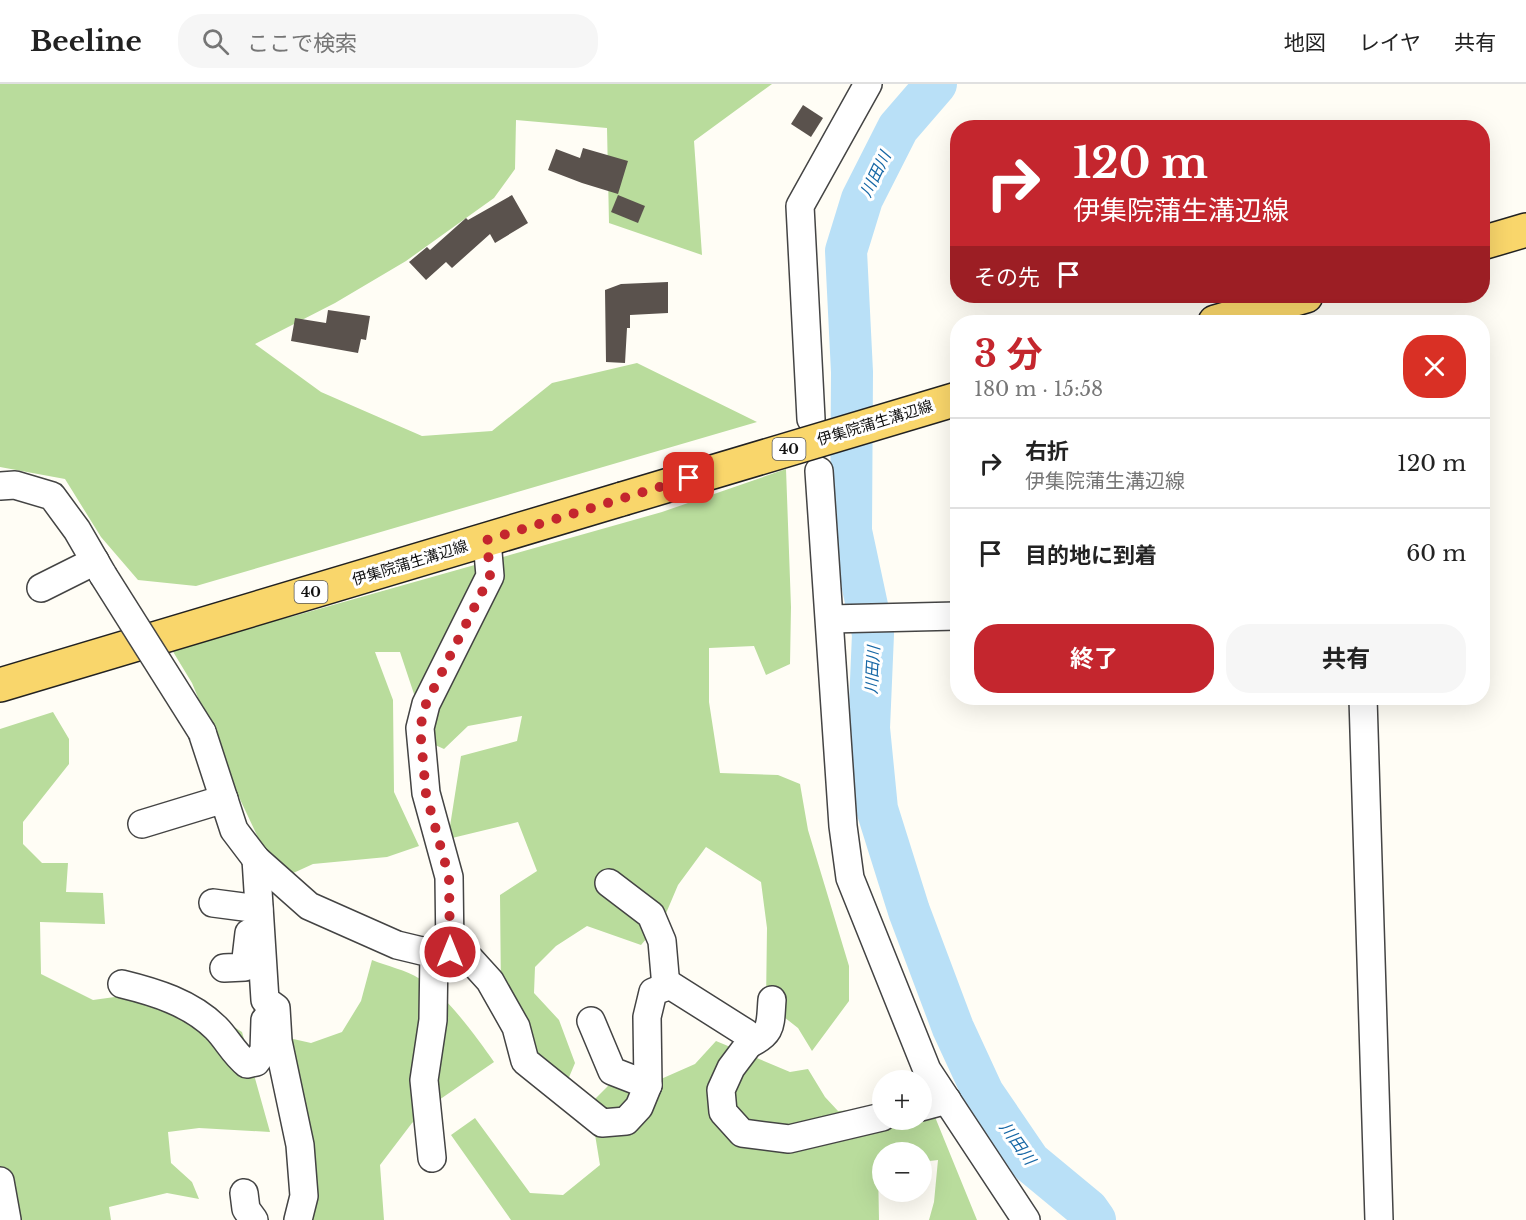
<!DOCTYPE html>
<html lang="ja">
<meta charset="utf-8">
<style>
body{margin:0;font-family:"Libre Baskerville","Noto Sans JP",serif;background:#f6f6f6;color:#222;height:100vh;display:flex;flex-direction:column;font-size:22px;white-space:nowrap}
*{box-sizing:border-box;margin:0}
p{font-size:20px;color:#767676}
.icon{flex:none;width:33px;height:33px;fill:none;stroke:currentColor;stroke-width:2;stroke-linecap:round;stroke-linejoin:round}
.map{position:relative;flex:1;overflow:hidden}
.panel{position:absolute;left:950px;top:231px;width:540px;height:390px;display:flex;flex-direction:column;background:#fff;border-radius:24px;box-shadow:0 6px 24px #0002}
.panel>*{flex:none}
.guide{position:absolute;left:950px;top:36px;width:540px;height:183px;border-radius:24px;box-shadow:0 6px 24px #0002;background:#c4262e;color:#fff;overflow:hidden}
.controls{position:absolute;left:872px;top:986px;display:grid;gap:12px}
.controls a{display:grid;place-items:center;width:60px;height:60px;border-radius:50%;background:#fff;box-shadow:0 6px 24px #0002;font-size:30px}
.pin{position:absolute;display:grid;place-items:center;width:51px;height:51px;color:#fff;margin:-26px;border-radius:12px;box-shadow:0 3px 9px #0006}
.me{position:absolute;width:66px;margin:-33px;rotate:0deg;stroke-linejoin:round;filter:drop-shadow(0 0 4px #0008)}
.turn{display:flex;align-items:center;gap:21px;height:126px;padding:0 24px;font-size:27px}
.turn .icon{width:78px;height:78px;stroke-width:2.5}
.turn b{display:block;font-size:42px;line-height:51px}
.then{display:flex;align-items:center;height:57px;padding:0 24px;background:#0003;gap:12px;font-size:22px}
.round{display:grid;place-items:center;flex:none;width:63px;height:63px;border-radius:24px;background:#f6f6f6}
.head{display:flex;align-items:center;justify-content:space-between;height:102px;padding:0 24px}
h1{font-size:36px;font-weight:700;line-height:45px;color:#c4262e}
.primary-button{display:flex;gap:12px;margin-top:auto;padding:12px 24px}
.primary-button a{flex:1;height:69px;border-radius:24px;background:#c4262e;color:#fff;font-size:24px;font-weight:700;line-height:69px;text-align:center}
.primary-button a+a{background:#f6f6f6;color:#222}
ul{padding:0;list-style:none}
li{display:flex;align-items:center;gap:18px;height:90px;padding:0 24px;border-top:2px solid #e0e0e0}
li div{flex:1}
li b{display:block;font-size:22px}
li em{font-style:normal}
header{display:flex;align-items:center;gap:36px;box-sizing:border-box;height:84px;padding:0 30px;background:#fff;border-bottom:2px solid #e0e0e0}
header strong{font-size:28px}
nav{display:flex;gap:33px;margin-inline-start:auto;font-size:21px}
.search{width:420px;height:54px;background:#f6f6f6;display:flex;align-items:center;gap:15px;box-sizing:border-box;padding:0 21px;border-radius:24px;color:#767676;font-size:22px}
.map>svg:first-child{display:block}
.forest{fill:#b9dc9c}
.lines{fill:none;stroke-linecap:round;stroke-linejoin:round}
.river{stroke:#b9e0f7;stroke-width:42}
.building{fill:#5a524d}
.minor-casing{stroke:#444;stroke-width:30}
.primary-casing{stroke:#222;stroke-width:36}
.minor{stroke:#fff;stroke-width:27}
.primary{stroke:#f9d66b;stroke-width:33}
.minor-bridge-casing{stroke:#444;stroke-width:30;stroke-linecap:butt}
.primary-bridge-casing{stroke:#222;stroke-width:36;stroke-linecap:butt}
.minor-bridge{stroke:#fff;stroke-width:27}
.primary-bridge{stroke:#f9d66b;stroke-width:33}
.route{stroke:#c4262e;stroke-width:10;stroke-dasharray:0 18}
.labels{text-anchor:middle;stroke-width:6;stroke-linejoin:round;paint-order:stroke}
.shield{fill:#fff;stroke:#585858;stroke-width:1.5}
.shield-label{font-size:14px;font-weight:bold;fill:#111}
.street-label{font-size:15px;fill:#111;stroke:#fff}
.water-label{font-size:16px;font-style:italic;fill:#1768a6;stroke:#fff}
</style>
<header>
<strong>Beeline</strong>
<div class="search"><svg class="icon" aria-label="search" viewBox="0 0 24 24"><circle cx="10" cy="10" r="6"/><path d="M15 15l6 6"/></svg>ここで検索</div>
<nav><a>地図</a><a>レイヤ</a><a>共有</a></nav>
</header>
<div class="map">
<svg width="1526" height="1136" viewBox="0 0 1526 1136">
<rect width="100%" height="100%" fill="#fffdf5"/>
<g class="forest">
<polygon points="0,0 772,0 694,57 702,171 609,139 607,44 516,36 515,85 494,114 406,177 335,219 255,260 321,308 422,352 492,347 552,299 637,279 757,338 196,502 138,496 101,453 65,395 0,383"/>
<polygon points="786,385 791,523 790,580 766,591 754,562 709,564 709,618 720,689 778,691 800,700 808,746 849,882 849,917 812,967 798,944 766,919 767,844 761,798 706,763 678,801 664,834 641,861 587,842 556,862 535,883 534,909 559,936 575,979 562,1010 510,952 501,910 500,811 537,787 518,738 448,755 461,672 517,657 522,632 468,642 444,665 413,651 414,610 400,568 375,568 393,616 394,708 419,762 387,773 313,780 278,796 238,711 192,599 169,561 294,532 662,428"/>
<polygon points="53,628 69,655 69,680 23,738 23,760 42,779 68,779 66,808 103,809 105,840 40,838 41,890 93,916 151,908 204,924 242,948 270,1048 199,1044 168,1048 171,1079 192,1098 199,1115 167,1109 109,1123 111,1136 0,1136 0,645"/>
<path d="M372,876c15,6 34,10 48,19 26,16 56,57 74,83l-55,38 -27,23 -32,42 4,55h-93l15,-67 -26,-117 31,7 31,-11 19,-31z"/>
<polygon points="716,957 790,988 808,985 825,1013 838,1027 882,1024 882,1035 921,1035 921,1008 924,1006 977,1136 929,1136 934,1118 938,1076 921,1078 921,1068 882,1068 882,1083 878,1083 879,1136 511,1136 451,1051 475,1034 530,1109 563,1111 600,1081 590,1020 620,990 661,995 695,980"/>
</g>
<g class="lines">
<polyline class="river" points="936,0 898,44 862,115 846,167 852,288 851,447 873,550 869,644 877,725 909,827 953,944 983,1009 1030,1078 1088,1126 1095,1136"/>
</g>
<g class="building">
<polygon points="803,21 823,34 811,53 791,40"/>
<polygon points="583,64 628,77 618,110 582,99 548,86 556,65 580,74"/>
<polygon points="512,111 528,139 495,159 490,150 452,184 446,178 426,196 409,178 427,163 430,166 466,134 468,136"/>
<polygon points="618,111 645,122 638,139 611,128"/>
<polygon points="668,198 668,229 630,231 630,244 627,244 625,279 606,278 605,206 621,200"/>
<polygon points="328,226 370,232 366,256 361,255 358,269 291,257 295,234 326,239"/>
</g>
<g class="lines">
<g class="minor-casing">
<g id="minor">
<polyline points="811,335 800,122 868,0"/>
<polyline points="819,387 843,742 850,794 927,986 1026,1136"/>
<polyline points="0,402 15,401 52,412 77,446 103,491"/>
<polyline points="41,504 95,477"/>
<polyline points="830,535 957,532"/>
<polyline points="1363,614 1379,1136"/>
<polyline points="202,648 234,746 256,775 309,822 397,861 422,867 442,866 470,875 490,897 516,943 525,977 602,1039 626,1037 639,1023 648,1001 647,933 653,908 670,901 746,949 749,960 731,984 721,1006 723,1028 742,1049 789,1055 882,1033"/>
<polyline points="142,740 224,715"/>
<polyline points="256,775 265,916 276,924 278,957 300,1061 304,1112 298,1136"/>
<polyline points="609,799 651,831 662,857 666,903"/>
<polyline points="213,819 259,825"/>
<polyline points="450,869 449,793 426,709 420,644 426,620 490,492 487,456"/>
<polyline points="224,884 245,883 249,849"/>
<path d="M122,900c33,8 69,19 94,44 11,11 18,26 31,36l9,-2 8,-11 1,-31"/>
<polyline points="591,937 612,987 648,1001"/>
<path d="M749,960c24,-11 21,-19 23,-44"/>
<polyline points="921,1023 947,1016"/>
<polyline points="432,1074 424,996 433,936 434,867"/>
<polyline points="0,1097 7,1136"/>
<polyline points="244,1109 246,1125 254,1136"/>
</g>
</g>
<g class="primary-casing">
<g id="primary">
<polyline points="1482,159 1526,146"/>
<polyline points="1215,238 1306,212"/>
<polyline points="0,601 622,415"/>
</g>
</g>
<use href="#minor" class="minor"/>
<use href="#primary" class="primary"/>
<g class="minor-bridge-casing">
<polyline id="minor-bridge" points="103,491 202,648"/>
</g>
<g class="primary-bridge-casing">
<polyline id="primary-bridge" points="622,415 957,315"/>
</g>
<use href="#minor-bridge" class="minor-bridge"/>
<use href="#primary-bridge" class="primary-bridge"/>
</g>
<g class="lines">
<polyline class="route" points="450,868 449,793 426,710 420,644 426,620 490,492 487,456 689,394"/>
</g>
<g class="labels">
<g class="shield">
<rect x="772.5" y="354" width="33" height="22" rx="4.5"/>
<rect x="294.5" y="497" width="33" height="22" rx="4.5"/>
</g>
<g class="shield-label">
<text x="789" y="370">40</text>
<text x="311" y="513">40</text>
</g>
<g class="street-label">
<text transform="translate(875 339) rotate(-17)" y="5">伊集院蒲生溝辺線</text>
<text transform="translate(410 479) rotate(-17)" y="5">伊集院蒲生溝辺線</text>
</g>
<g class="water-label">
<text transform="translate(875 90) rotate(-64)" y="6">川田川</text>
<text transform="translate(872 586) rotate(-87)" y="6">川田川</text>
<text transform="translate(1018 1059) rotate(54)" y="6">川田川</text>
</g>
</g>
</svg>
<div class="controls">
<a>+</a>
<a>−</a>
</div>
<div class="pin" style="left:689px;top:394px;background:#d93025"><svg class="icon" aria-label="arrive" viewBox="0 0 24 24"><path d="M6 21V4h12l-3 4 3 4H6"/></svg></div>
<svg class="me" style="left:450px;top:868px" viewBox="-20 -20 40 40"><circle r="17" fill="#c4262e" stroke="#fff" stroke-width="3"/><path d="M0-11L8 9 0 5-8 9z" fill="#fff"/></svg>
<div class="guide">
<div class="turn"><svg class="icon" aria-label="right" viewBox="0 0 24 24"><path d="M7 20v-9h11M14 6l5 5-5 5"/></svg><div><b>120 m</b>伊集院蒲生溝辺線</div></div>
<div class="then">その先<svg class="icon" aria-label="arrive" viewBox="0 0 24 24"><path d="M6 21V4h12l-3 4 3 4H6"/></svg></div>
</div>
<section class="panel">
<div class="head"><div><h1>3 分</h1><p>180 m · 15:58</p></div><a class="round" style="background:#d93025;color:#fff"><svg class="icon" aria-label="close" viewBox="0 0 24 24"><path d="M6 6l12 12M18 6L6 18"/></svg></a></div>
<ul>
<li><svg class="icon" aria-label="right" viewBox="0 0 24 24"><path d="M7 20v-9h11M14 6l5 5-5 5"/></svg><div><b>右折</b><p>伊集院蒲生溝辺線</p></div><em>120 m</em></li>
<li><svg class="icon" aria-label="arrive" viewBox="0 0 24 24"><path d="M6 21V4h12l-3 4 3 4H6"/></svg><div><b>目的地に到着</b></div><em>60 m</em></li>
</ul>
<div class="primary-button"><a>終了</a><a>共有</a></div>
</section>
</div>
